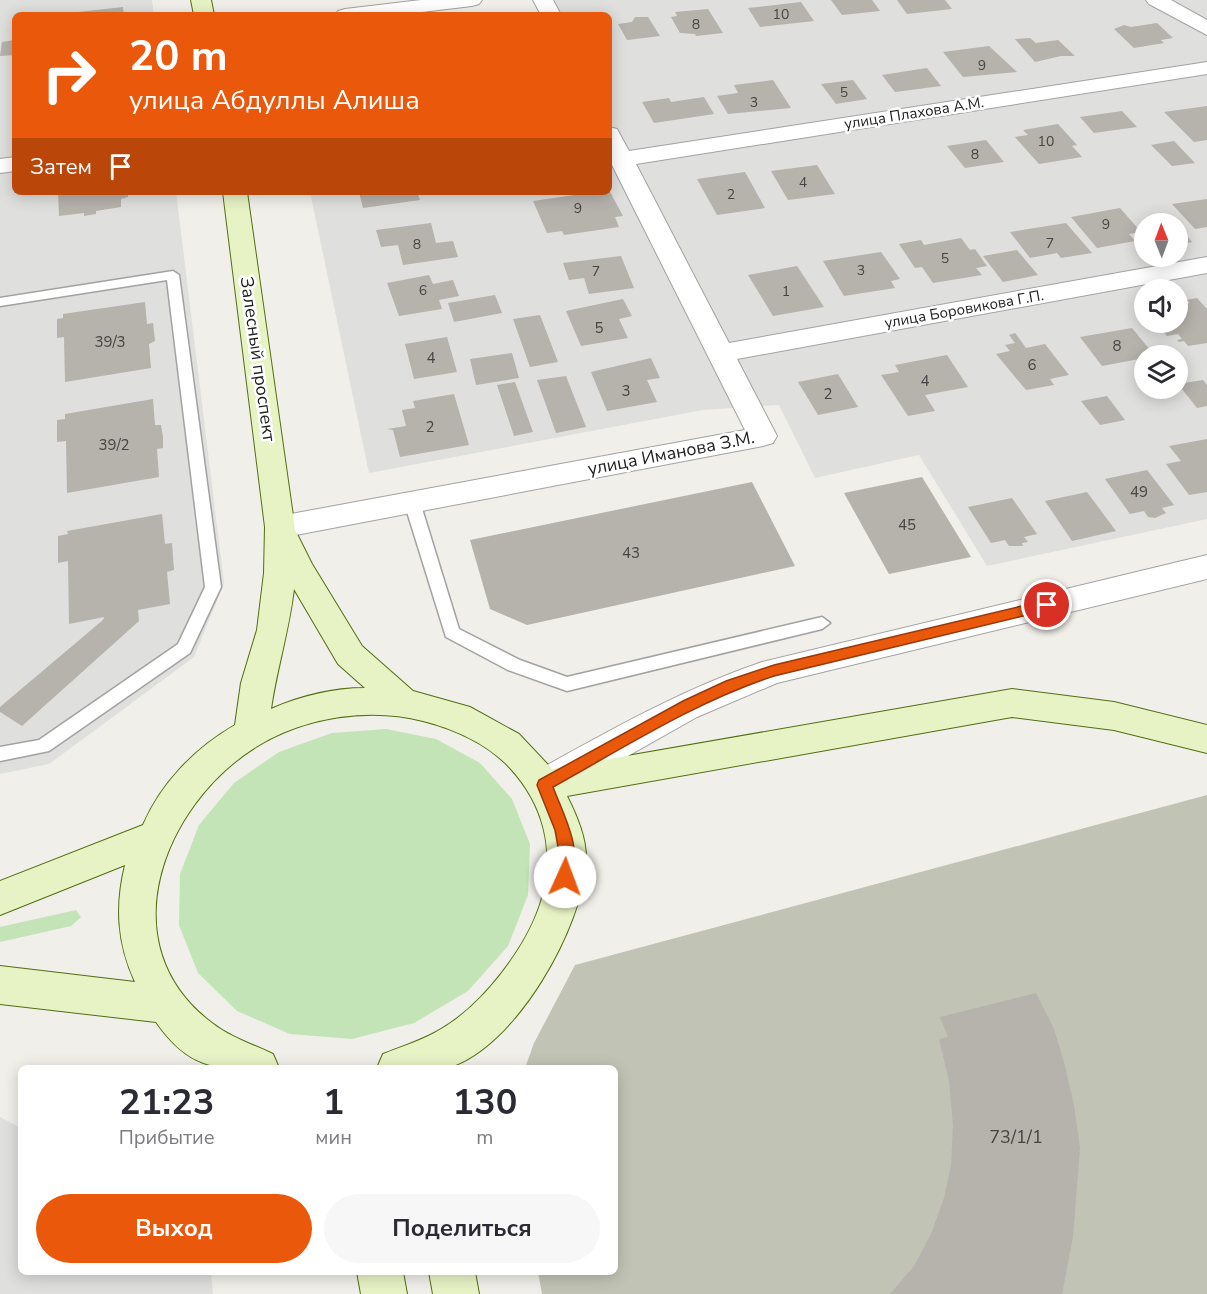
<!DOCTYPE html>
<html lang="ru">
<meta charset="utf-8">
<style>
body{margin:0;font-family:"Nunito Sans",sans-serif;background:#f7f7f7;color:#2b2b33;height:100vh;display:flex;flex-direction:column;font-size:22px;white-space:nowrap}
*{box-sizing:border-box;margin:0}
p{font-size:20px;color:#7c7c81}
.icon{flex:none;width:33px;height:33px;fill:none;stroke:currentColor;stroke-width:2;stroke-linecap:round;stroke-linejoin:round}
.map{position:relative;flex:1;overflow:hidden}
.side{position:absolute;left:18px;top:1065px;width:600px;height:210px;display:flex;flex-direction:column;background:#fff;border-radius:9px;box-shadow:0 3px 15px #0003}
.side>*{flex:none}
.guide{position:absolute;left:12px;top:12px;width:600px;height:183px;border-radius:9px;box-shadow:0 3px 15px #0003;background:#ea580c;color:#fff;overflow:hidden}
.needle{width:39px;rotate:359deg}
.fabs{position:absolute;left:1134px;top:213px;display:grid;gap:12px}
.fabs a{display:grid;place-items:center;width:54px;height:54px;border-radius:50%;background:#fff;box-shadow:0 3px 15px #0003;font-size:30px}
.pin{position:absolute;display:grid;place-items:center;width:51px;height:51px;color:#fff;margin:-26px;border:3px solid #fff;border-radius:50%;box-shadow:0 2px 6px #0007}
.me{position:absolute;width:66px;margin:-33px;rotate:2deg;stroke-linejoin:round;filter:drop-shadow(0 0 4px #0008)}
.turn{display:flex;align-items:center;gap:21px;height:126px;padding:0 18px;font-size:27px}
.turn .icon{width:78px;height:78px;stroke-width:2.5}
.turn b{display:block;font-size:42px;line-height:51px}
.then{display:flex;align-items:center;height:57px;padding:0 18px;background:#0003;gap:12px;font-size:22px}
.eta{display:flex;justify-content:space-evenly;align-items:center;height:102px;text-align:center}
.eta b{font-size:36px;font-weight:700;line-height:42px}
.primary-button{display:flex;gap:12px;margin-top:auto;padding:12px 18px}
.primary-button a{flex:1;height:69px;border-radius:36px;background:#ea580c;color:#fff;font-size:24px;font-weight:700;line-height:69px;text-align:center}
.primary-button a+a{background:#f7f7f7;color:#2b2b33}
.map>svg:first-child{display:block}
.residential{fill:#dfdfde;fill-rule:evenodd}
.construction{fill:#c1c4b5}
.grass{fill:#c3e4b6}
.building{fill:#b6b2ac}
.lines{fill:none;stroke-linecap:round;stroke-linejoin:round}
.lane-casing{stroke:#a2a2a2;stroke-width:3}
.street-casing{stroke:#a2a2a2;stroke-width:2}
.secondary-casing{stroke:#526e12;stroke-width:2}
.lane{fill:#fff;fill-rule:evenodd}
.street{fill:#fff;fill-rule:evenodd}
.secondary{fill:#e7f3c5;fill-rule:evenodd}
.route{fill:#ea580c;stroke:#983908;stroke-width:1.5}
.labels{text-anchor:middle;stroke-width:5;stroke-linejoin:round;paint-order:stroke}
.far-number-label{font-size:14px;fill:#464544}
.far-street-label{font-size:15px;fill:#212121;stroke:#fff}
.number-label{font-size:15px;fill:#464544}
.street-label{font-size:18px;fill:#212121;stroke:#fff}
.near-number-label{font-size:18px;fill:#464544}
</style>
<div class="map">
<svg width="1207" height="1294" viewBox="0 0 1207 1294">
<rect width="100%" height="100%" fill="#f0efe9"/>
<g class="residential">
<polygon points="0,0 152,0 154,15 15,15 15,192 176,192 224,583 194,657 49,764 0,774"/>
<path d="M546,0h661v519l-220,47 -68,-111 -104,23 -36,-73 -76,5 -334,63 -59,-281h299v-177h-54zM1144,224h34v32h-34zM1144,290h34v32h-34zM1144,356h34v32h-34z"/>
<polygon points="0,1117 21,1128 21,1272 211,1272 213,1294 0,1294"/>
</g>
<polygon class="construction" points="1207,795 1207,1294 542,1294 538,1272 615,1272 615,1068 525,1068 534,1043 575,965"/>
<g class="grass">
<polygon points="386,729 436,739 480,763 512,799 530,844 528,895 508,946 468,991 414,1023 352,1039 290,1034 237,1011 198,973 179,925 180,874 199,825 234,783 279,752 332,733"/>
<polygon points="76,910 81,917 71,926 0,942 0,927"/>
</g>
<g class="building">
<polygon points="831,0 872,0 880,11 842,15"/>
<polygon points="897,0 945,0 952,9 907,14"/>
<polygon points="801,2 814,21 760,27 748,8"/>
<polygon points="123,7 124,15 78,15 78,12"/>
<polygon points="708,9 723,33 696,36 695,34 680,33 671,17 677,16 675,12"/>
<polygon points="635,17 648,17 660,36 627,40 618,24 632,22"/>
<polygon points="1157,23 1173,38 1161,40 1164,43 1134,48 1114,29 1124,25 1131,27"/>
<polygon points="1030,38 1036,43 1058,40 1075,56 1061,56 1035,62 1015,39"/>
<polygon points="15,40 15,55 0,56 2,42"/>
<polygon points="989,46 1017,72 963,77 943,52"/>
<polygon points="927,68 941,86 895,92 882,75"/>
<polygon points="773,80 791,108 728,114 717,96 738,93 734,85"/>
<polygon points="853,80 867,99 836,104 821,84"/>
<polygon points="704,97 714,114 654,123 642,102 669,98 671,102"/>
<polygon points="1207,106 1207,140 1194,142 1164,112"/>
<polygon points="1122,111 1137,127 1094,133 1080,117"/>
<polygon points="1058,124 1077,145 1072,146 1082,157 1039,164 1015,137 1028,135 1023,130"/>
<polygon points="986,140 1004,162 965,168 947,146"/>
<polygon points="1174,141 1195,163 1172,166 1151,145"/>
<polygon points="817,165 835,194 788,200 771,171"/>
<polygon points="745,172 765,208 717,215 697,179"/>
<polygon points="609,190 623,216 615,217 619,227 564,235 562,231 547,233 533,201"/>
<polygon points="58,192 128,192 128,197 121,199 121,207 96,211 96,214 84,216 84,213 59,216"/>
<polygon points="359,192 417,192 420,200 363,208"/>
<polygon points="1207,199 1207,227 1195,229 1172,204"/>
<polygon points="1120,208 1141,232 1129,234 1135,241 1097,248 1071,217"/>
<polygon points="431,223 436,243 453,241 458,257 403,265 398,245 381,247 376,230"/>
<polygon points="1066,223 1092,253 1061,258 1057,253 1030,258 1010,232"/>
<polygon points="1178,226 1192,242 1178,245"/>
<polygon points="961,238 970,250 975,249 987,266 976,268 982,275 933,283 922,267 915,268 899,244 921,240 924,245"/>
<polygon points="1017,250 1038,275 1003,282 983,256"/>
<polygon points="881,252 900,279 891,281 895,288 844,296 823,261"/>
<polygon points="621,256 634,288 589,294 584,278 569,280 563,263"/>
<polygon points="797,266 824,307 773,316 748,275"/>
<polygon points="429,275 433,284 453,280 459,296 439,300 442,309 399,316 387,283"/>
<polygon points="495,295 502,313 454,322 448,303"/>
<polygon points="1197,298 1207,309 1207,343 1188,346 1184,341 1179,342 1177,340 1182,339 1178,334 1167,336 1155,322 1178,322 1178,305 1190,303 1186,300"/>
<polygon points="623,299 632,316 619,319 628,338 581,346 566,311"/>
<polygon points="145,302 147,324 153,323 155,341 149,344 151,368 65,382 64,337 57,338 57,319 63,318 63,314"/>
<polygon points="540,315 558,362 530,367 513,319"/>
<polygon points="1132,328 1155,356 1102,366 1080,337"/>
<polygon points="1015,333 1026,348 1045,344 1069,375 1050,379 1054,385 1026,390 996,354 1010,351 1005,345 1015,343 1009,335"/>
<polygon points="447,337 457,372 414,379 405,344"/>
<polygon points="512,353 519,378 476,385 470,359"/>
<polygon points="947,355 968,387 925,395 935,411 908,416 881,375 899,372 895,365"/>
<polygon points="651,358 660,378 647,380 657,402 607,411 591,372"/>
<polygon points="838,374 858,407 818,415 798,382"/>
<polygon points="566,376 586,427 556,433 537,380"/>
<polygon points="1203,380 1207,385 1207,406 1197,408 1178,384"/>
<polygon points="515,382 533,432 514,436 497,385"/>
<polygon points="454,394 469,445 400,457 393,430 387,429 406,426 402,410 415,408 413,401"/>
<polygon points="1107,396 1125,420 1100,425 1081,401"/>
<polygon points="153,399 155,425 161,425 163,437 163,448 157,449 159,477 67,493 66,441 57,442 57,420 65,419 65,414"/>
<polygon points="1207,439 1207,492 1189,495 1166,464 1181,461 1169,446"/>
<polygon points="1147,470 1174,505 1162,508 1166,513 1155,518 1148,517 1144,511 1130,514 1105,479"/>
<polygon points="922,477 971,557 889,574 844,493"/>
<polygon points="752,482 795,566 527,625 490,609 470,540"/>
<polygon points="1087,492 1116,531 1072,541 1045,501"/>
<polygon points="1012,498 1037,534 1024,537 1028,542 1022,543 1023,546 1009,546 1005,540 991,543 968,507"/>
<polygon points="162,514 165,544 172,543 174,570 167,572 170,604 138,610 139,621 22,726 0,712 0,707 103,620 104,617 69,624 68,561 58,563 58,536 68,534 67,531"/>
<polygon points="1036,993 1054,1029 1064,1062 1074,1105 1080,1148 1073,1237 1062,1294 890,1294 914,1266 931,1234 944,1198 951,1165 953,1126 949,1081 939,1039 948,1037 940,1017"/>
</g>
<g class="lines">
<g class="lane-casing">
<g id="lane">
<polygon points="173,271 179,275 221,587 190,653 49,751 0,761 0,747 39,740 178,644 205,587 167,280 0,306 0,298"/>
<polygon points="412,497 420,502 459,629 520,660 567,677 822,617 830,623 822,629 567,691 508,670 446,637 404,502"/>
</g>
</g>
<g class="street-casing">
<g id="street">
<polygon points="421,0 482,0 479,4 472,6 397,15 335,15 338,11 345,9"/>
<polygon points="533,0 553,0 561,15 541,15"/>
<polygon points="1146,0 1171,0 1207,20 1207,35 1149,4"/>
<polygon points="1207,62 1207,74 636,164 729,343 1207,257 1207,273 737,359 777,436 773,443 763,446 280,538 269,535 265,527 269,519 280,516 745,430 609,159 609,127 617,129 629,151"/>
<polygon points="15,157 15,171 0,173 0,159"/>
<path d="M1207,555v24l-430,104 -80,34 -140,79 -13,4 -13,-4 -5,-11 5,-11c76,-42 149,-84 231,-112z"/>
</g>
</g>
<g class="secondary-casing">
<g id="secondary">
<polygon points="191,0 211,0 214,15 194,15"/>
<path d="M223,192h24l48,338 17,34 50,82 51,45 57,16 49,27 33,35 460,-80 102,13 93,23v28l-93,-23 -102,-13 -445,79c10,20 20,43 19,65 -3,66 -70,185 -136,206 -17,6 -53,1 -73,1l6,-14c20,-8 40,-14 58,-25 42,-24 88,-84 101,-131 13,-48 2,-93 -32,-130 -22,-24 -56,-39 -87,-47 -54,-14 -119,-4 -167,26 -93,58 -148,198 -44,276 18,14 40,21 61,31l6,14c-58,0 -86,7 -123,-46l-156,-18v-38l135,16c-18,-39 -20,-76 -10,-117l-125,50v-34l143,-56c18,-42 52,-77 92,-100l6,-42 16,-53 7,-57 1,-46zM294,589l44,75 27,24c-31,0 -65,8 -94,21 6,-41 18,-78 23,-120z"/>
<polygon points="357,1272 403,1272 407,1294 361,1294"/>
<polygon points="429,1272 475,1272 479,1294 433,1294"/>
</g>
</g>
<use href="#lane" class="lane"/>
<use href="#street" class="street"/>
<use href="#secondary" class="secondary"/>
</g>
<path class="route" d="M1047,600l5,2v7l-278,67c-79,26 -149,71 -221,111 11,29 31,64 17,95h-11l-2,-5 3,-19 -5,-28 -18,-45 2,-5 144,-79 43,-20 48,-16z"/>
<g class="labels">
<g class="far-number-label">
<text x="781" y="19">10</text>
<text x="696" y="29">8</text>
<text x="982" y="70">9</text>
<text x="844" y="97">5</text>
<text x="754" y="107">3</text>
<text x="1046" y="146">10</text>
<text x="975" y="159">8</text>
<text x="803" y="187">4</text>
<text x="731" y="199">2</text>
<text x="578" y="213">9</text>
<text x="1106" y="229">9</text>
<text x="1050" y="248">7</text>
<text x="417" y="249">8</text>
<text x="945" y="263">5</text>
<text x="861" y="275">3</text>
<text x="596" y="276">7</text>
<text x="423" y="295">6</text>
<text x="786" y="296">1</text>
</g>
<g class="far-street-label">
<text transform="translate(914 113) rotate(-9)" y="5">улица Плахова А.М.</text>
<text transform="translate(964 309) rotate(-10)" y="5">улица Боровикова Г.П.</text>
</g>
<g class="number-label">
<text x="599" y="333">5</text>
<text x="110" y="347">39/3</text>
<text x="1117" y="351">8</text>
<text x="431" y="363">4</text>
<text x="1032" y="370">6</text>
<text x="925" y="386">4</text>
<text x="626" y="396">3</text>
<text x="828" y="399">2</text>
<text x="430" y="432">2</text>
<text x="114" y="450">39/2</text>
<text x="1139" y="497">49</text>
<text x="907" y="530">45</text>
<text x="631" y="558">43</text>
</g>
<g class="street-label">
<text transform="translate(258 359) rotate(82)" y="6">Залесный проспект</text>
<text transform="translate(671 453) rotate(-11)" y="6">улица Иманова З.М.</text>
</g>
<g class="near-number-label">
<text x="1016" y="1143">73/1/1</text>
</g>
</g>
</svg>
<div class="fabs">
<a><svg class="needle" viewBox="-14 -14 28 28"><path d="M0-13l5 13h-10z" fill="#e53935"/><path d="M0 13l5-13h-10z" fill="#7c7c81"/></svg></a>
<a><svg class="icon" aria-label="sound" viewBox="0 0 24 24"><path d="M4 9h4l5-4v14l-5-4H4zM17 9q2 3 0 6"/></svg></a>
<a><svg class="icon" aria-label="layers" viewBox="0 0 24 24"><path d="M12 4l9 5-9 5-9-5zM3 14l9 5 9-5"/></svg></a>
</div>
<div class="pin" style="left:1047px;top:605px;background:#d93025"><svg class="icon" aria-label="arrive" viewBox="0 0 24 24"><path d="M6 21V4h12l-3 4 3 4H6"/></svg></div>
<svg class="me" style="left:565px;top:877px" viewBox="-20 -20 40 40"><circle r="19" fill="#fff"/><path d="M0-13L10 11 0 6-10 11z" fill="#ea580c"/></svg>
<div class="guide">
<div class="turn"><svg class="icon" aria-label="right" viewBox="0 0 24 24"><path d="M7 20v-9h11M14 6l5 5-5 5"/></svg><div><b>20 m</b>улица Абдуллы Алиша</div></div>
<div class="then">Затем<svg class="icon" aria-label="arrive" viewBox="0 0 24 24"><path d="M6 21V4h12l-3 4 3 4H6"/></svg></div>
</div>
<section class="side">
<div class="eta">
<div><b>21:23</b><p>Прибытие</p></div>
<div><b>1</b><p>мин</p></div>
<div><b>130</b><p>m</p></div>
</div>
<div class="primary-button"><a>Выход</a><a>Поделиться</a></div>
</section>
</div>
